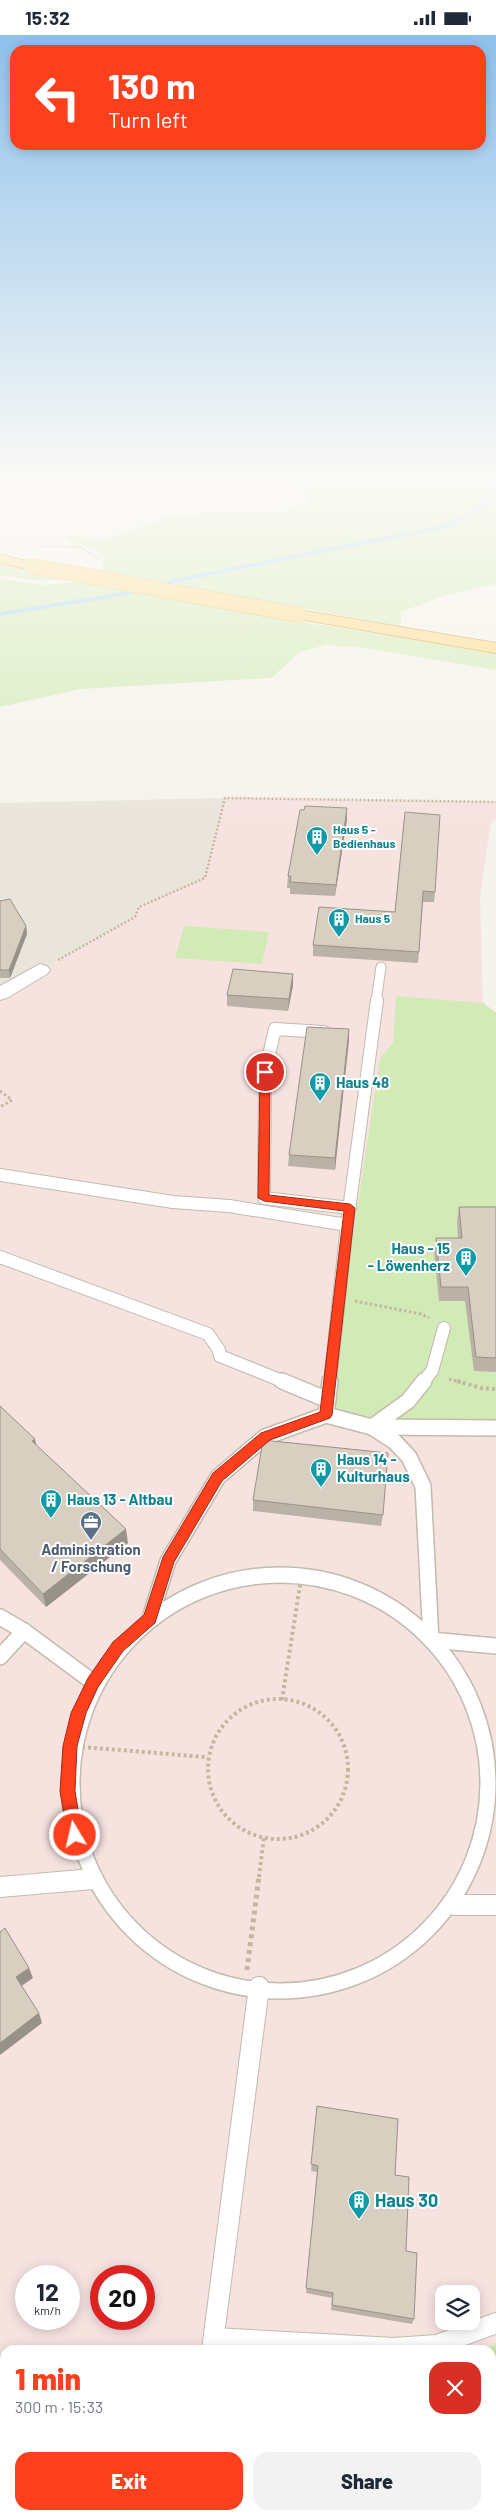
<!DOCTYPE html>
<meta charset="utf-8">
<style>
body{margin:0;font-family:Barlow,sans-serif;background:#f2f2f3;color:#1f2937;height:100vh;display:flex;flex-direction:column;font-size:19px;white-space:nowrap}
*{box-sizing:border-box;margin:0}
p{font-size:16px;color:#747a83}
.icon{flex:none;width:28px;height:28px;fill:none;stroke:currentColor;stroke-width:2;stroke-linecap:round;stroke-linejoin:round}
.map{position:relative;flex:1;overflow:hidden}
.panel{position:absolute;left:0px;top:2310px;width:496px;height:175px;display:flex;flex-direction:column;background:#fff;border-radius:15px 15px 0 0;box-shadow:0 2px 12px #0003}
.panel>*{flex:none}
.top-card{position:absolute;left:10px;top:10px;width:476px;height:105px;border-radius:15px;box-shadow:0 2px 12px #0003;background:#fc3f1d;color:#fff;overflow:hidden}
.controls{position:absolute;left:435px;top:2250px;display:grid;gap:10px}
.controls a{display:grid;place-items:center;width:45px;height:45px;border-radius:10px;background:#fff;box-shadow:0 2px 12px #0003;font-size:25px}
.speed{position:absolute;left:15px;top:2230px;display:flex;gap:10px;font-size:25px;font-weight:700;text-align:center}
.speed>*{display:grid;place-content:center;width:65px;height:65px;border-radius:50%;background:#fff;box-shadow:0 2px 12px #0003;line-height:1}
.speed small{font-size:12px;font-weight:400}
.speed .limit{border:8px solid #d22;background:#fff;color:#111}
.pin{position:absolute;display:grid;place-items:center;width:42px;height:42px;color:#fff;margin:-21px;border:2px solid #fff;border-radius:50%;box-shadow:0 1px 5px #0007}
.me{position:absolute;width:55px;margin:-28px;rotate:351deg;stroke-linejoin:round;filter:drop-shadow(0 0 4px #0008)}
.turn{display:flex;align-items:center;gap:18px;height:105px;padding:0 15px;font-size:22px}
.turn .icon{width:65px;height:65px;stroke-width:2.5}
.turn b{display:block;font-size:35px;line-height:42px}
.round{display:grid;place-items:center;flex:none;width:52px;height:52px;border-radius:15px;background:#f2f2f3}
.overview{display:flex;align-items:center;justify-content:space-between;height:85px;padding:0 15px}
h1{font-size:30px;font-weight:800;line-height:38px;color:#fc3f1d}
.action{display:flex;gap:10px;margin-top:auto;padding:10px 15px}
.action a{flex:1;height:58px;border-radius:15px;background:#fc3f1d;color:#fff;font-size:20px;font-weight:800;line-height:58px;text-align:center}
.action a+a{background:#f2f2f3;color:#1f2937}
.status{display:flex;justify-content:space-between;align-items:center;height:35px;padding:0 25px;background:#fff;direction:ltr}
.status svg{height:14px;fill:currentColor}
.map>svg:first-child{display:block}
.residential{fill:#eae5da}
.medical{fill:#f6e3e0;fill-rule:evenodd}
.green{fill:#d2eab5}
.lines{fill:none;stroke-linecap:round;stroke-linejoin:round}
.stream{stroke:#a9d4f2;stroke-width:4}
.service-far3-casing{stroke:#c2bbae;stroke-width:11}
.service-far2-casing{stroke:#c2bbae;stroke-width:14}
.service-far1-casing{stroke:#c2bbae;stroke-width:18}
.service-casing{stroke:#c2bbae;stroke-width:22}
.minor-casing{stroke:#c2bbae;stroke-width:2}
.trunk-casing{stroke:#e0a43c;stroke-width:2}
.path-far4{stroke:#c4b79f;stroke-width:2;stroke-dasharray:1 1;stroke-linecap:butt}
.path-far3{stroke:#c4b79f;stroke-width:2.5;stroke-dasharray:2 2;stroke-linecap:butt}
.path-far2{stroke:#c4b79f;stroke-width:3;stroke-dasharray:2.5 2.5;stroke-linecap:butt}
.path-far1{stroke:#c4b79f;stroke-width:4;stroke-dasharray:3 3;stroke-linecap:butt}
.path{stroke:#c4b79f;stroke-width:5;stroke-dasharray:4 4;stroke-linecap:butt}
.service-far3{stroke:#fff;stroke-width:9}
.service-far2{stroke:#fff;stroke-width:12}
.service-far1{stroke:#fff;stroke-width:15}
.service{stroke:#fff;stroke-width:20}
.minor{fill:#fff;fill-rule:evenodd}
.trunk{fill:#ffd985;fill-rule:evenodd}
.trunk-bridge-casing{stroke:#e0a43c;stroke-width:16;stroke-linecap:butt}
.trunk-bridge{stroke:#ffd985;stroke-width:15}
.wall{fill:#bab2a6}
.shaded-wall{fill:#979187}
.building{fill:#d8cfc1;stroke:#979187}
.route{fill:#fc3f1d;stroke:#a42913}
.labels{text-anchor:middle;stroke-width:4;stroke-linejoin:round;paint-order:stroke}
.far-culture-label{font-size:12px;font-weight:bold;fill:#0d838f;stroke:#fff;text-anchor:start}
.culture-label{font-size:15px;font-weight:bold;fill:#0d838f;stroke:#fff;text-anchor:start}
.service-label{font-size:15px;font-weight:bold;fill:#4e5e75;stroke:#fff}
.near-culture-label{font-size:18px;font-weight:bold;fill:#0d838f;stroke:#fff;text-anchor:start}
</style>
<div class="status"><b>15:32</b><svg viewBox="0 0 49 12"><path d="M0 12V9h3v3zM5 12V6h3v6zM10 12V3h3v9zM15 12V0h3v12zM26 1h20v11H26zM47 4h2v5h-2z"/></svg></div>
<div class="map">
<svg width="496" height="2485" viewBox="0 0 496 2485">
<rect width="100%" height="100%" fill="#f6f3ec"/>
<polygon class="residential" points="225,763 205,843 139,872 135,882 0,959 0,768"/>
<path class="medical" d="M225,763l271,4v17l-5,3 -11,74 3,106 13,11v1507h-496v-1526l135,-76 4,-11 65,-29zM26,2241h43v43h-43zM101,2241h43v43h-43zM444,2259h27v27h-27zM5,2315h486v165h-486z"/>
<g class="green">
<path d="M284,447h212v102l-52,12 -44,16 2,7 -3,7 -298,-55 4,-12c-9,-11 -19,-13 -32,-15l-7,-8 37,2 17,-3 45,-17 42,-6h73l28,-9 -1,-11z"/>
<polygon points="0,529 75,544 36,545 0,540"/>
<polygon points="0,544 43,550 79,547 276,583 496,617 496,635 360,612 326,610 300,617 271,643 81,654 0,672"/>
<polygon points="184,891 269,897 262,929 175,923"/>
<polygon points="396,961 483,968 496,978 496,1393 372,1392 326,1380 380,1023 393,1008"/>
<polygon points="496,2309 496,2485 325,2485 321,2480 491,2480 491,2315 484,2315"/>
</g>
<g class="lines">
<g class="stream">
<polyline points="169,547 452,490 496,462"/>
<polyline points="0,579 129,558"/>
</g>
<g class="service-far3-casing">
<polyline id="service-far3" points="376,967 381,932"/>
</g>
<g class="service-far2-casing">
<g id="service-far2">
<polyline points="324,997 275,994 265,1037 264,1163 350,1173"/>
<polyline points="0,1140 173,1167 229,1171 347,1190"/>
<polyline points="0,1222 208,1299 219,1315 220,1321 285,1347"/>
<polyline points="330,1347 347,1190 377,965"/>
<polyline points="423,1347 432,1336 444,1293"/>
</g>
</g>
<g class="service-far1-casing">
<g id="service-far1">
<polyline points="282,1346 328,1365"/>
<polyline points="326,1380 330,1346"/>
<polyline points="372,1392 408,1366 424,1346"/>
<polyline points="372,1392 496,1393"/>
<circle cx="280" cy="1748" r="208"/>
<polyline points="0,1582 24,1596 93,1647"/>
<polyline points="150,1583 168,1526 218,1442 265,1402 326,1380 372,1392 395,1407 409,1422 423,1451 431,1605 496,1611"/>
<polyline points="0,1622 24,1596"/>
</g>
</g>
<g class="service-casing">
<g id="service">
<polyline points="0,1852 93,1844"/>
<polyline points="454,1870 496,1870"/>
<polyline points="214,2303 394,2313 437,2310 496,2288"/>
<polyline points="212,2315 259,1952"/>
<polyline points="190,2485 191,2480"/>
</g>
</g>
<g class="minor-casing">
<polygon id="minor" points="40,929 47,931 50,935 47,939 7,963 0,965 0,951"/>
</g>
<g class="trunk-casing">
<g id="trunk">
<polygon points="0,520 37,528 39,531 32,535 0,528"/>
<polygon points="299,575 496,608 496,618 293,583 291,580 293,577"/>
</g>
</g>
<polyline class="path-far4" points="42,511 80,512 99,524"/>
<polyline class="path-far3" points="58,925 135,882 139,872 205,843 225,763 496,767"/>
<g class="path-far2">
<polyline points="0,1056 12,1065 0,1072"/>
<polyline points="355,1266 421,1279 429,1283"/>
<polyline points="449,1344 461,1347"/>
</g>
<g class="path-far1">
<polyline points="457,1346 481,1353 496,1354"/>
<circle cx="278" cy="1734" r="70"/>
<polyline points="282,1665 301,1544"/>
<polyline points="70,1711 206,1722"/>
<polyline points="259,1842 264,1802"/>
</g>
<polyline class="path" points="247,1935 259,1841"/>
<use href="#service-far3" class="service-far3"/>
<use href="#service-far2" class="service-far2"/>
<use href="#service-far1" class="service-far1"/>
<use href="#service" class="service"/>
<use href="#minor" class="minor"/>
<use href="#trunk" class="trunk"/>
<g class="trunk-bridge-casing">
<polyline id="trunk-bridge" points="32,531 299,580"/>
</g>
<use href="#trunk-bridge" class="trunk-bridge"/>
</g>
<g class="wall">
<polygon points="347,773 347,784 335,861 290,859 290,853 287,853 288,841"/>
<polygon points="405,777 435,857 434,867 423,867 418,928 313,921 313,910 395,877"/>
<polygon points="0,866 26,891 27,899 10,943 0,943"/>
<polygon points="293,939 293,950 288,976 227,971 227,960"/>
<polygon points="349,994 335,1135 288,1131 289,1120"/>
<polygon points="459,1172 496,1172 496,1337 474,1336 465,1266 439,1266 434,1217 436,1203 458,1203 457,1186"/>
<polygon points="0,1371 128,1508 46,1572 0,1525"/>
<polygon points="253,1465 383,1480 381,1491 253,1476"/>
<polygon points="317,2071 395,2140 414,2284 412,2289 331,2275 332,2263 306,2258 317,2137 311,2136"/>
</g>
<g class="shaded-wall">
<polygon points="347,773 347,784 335,861 336,850"/>
<polygon points="26,891 27,899 10,943 9,935"/>
<polygon points="293,939 293,950 288,976 289,964"/>
<polygon points="349,994 349,1006 335,1135 335,1123"/>
<polygon points="35,1404 38,1418 32,1406"/>
<polygon points="126,1494 128,1508 46,1572 43,1559"/>
<polygon points="29,1933 33,1943 20,1952 16,1942"/>
<polygon points="39,1978 42,1988 0,2020 0,2008"/>
</g>
<g class="building">
<polygon points="305,771 347,773 336,850 290,847 291,841 288,841 300,775 304,775"/>
<polygon points="405,777 440,780 435,857 423,856 419,917 313,910 319,872 395,877"/>
<polygon points="10,864 26,891 9,935 0,935 0,866"/>
<polygon points="233,934 293,939 289,964 227,960"/>
<polygon points="307,992 349,994 335,1123 289,1120"/>
<polygon points="459,1172 496,1172 496,1323 476,1322 468,1252 441,1252 436,1203 462,1203"/>
<polygon points="0,1371 35,1404 32,1406 126,1494 43,1559 0,1514"/>
<polygon points="263,1405 388,1418 383,1480 253,1465"/>
<polygon points="5,1893 29,1933 16,1942 39,1978 0,2008 0,1897"/>
<polygon points="317,2071 398,2084 395,2140 409,2142 406,2216 417,2218 414,2284 332,2270 333,2258 306,2253 318,2131 311,2129"/>
</g>
<linearGradient id="sky" x2="0" y2="1"><stop stop-color="#8fc1ec"/><stop offset="0.56" stop-color="#fbfaf6"/><stop offset="1" stop-color="#fbfaf6" stop-opacity="0"/></linearGradient>
<rect width="496" height="795" fill="url(#sky)"/>
<polygon class="route" points="265,1034 270,1037 269,1160 350,1169 355,1173 332,1380 330,1383 270,1405 222,1446 174,1527 155,1588 123,1616 98,1652 86,1678 77,1711 75,1756 82,1800 80,1806 75,1808 69,1806 67,1800 60,1756 63,1711 71,1678 88,1643 113,1607 144,1580 163,1522 213,1438 261,1398 320,1377 344,1176 264,1166 258,1163 260,1037"/>
<defs>
<g id="building-pin" transform="scale(1.125)"><path d="M0 17L-7.5 6A9.5 9.5 0 1 1 7.5 6Z" fill="#0f9aa8" stroke="#fff"/><path d="M-4-6H4V6H1V3H-1V6H-4ZM-2.5-4.3h1.7v1.8h-1.7ZM.8-4.3h1.7v1.8H.8ZM-2.5-1h1.7V.8h-1.7ZM.8-1h1.7V.8H.8Z" fill="#fff"/></g>
<g id="office-pin" transform="scale(1.125)"><path d="M0 17L-7.5 6A9.5 9.5 0 1 1 7.5 6Z" fill="#5c6f8a" stroke="#fff"/><path d="M-6-3h4V-5.5h4V-3h4V5H-6ZM-1-4.5V-3h2v-1.5ZM-6 0V1H6V0Z" fill="#fff"/></g>
</defs>
<g fill-rule="evenodd">
<use href="#building-pin" x="317" y="802"/>
<use href="#building-pin" x="339" y="884"/>
<use href="#building-pin" x="320" y="1048"/>
<use href="#building-pin" x="466" y="1223"/>
<use href="#building-pin" x="321" y="1434"/>
<use href="#building-pin" x="51" y="1465"/>
<use href="#office-pin" x="91" y="1487"/>
<use href="#building-pin" x="359" y="2166"/>
</g>
<g class="labels">
<g class="far-culture-label">
<text x="333" y="799">Haus 5 -<tspan x="333" dy="14">Bedienhaus</tspan></text>
<text x="355" y="888">Haus 5</text>
</g>
<g class="culture-label">
<text x="336" y="1053">Haus 48</text>
<text x="450" y="1219" text-anchor="end">Haus - 15<tspan x="450" dy="17">- Löwenherz</tspan></text>
<text x="337" y="1430">Haus 14 -<tspan x="337" dy="17">Kulturhaus</tspan></text>
<text x="67" y="1470">Haus 13 - Altbau</text>
</g>
<g class="service-label">
<text x="91" y="1520">Administration<tspan x="91" dy="17">/ Forschung</tspan></text>
</g>
<g class="near-culture-label">
<text x="375" y="2172">Haus 30</text>
</g>
</g>
</svg>
<div class="controls">
<a><svg class="icon" aria-label="layers" viewBox="0 0 24 24"><path d="M12 4l9 5-9 5-9-5zM3 14l9 5 9-5"/></svg></a>
</div>
<div class="speed"><div>12<small>km/h</small></div><div class="limit">20</div></div>
<div class="pin" style="left:265px;top:1037px;background:#d93025"><svg class="icon" aria-label="arrive" viewBox="0 0 24 24"><path d="M6 21V4h12l-3 4 3 4H6"/></svg></div>
<svg class="me" style="left:75px;top:1800px" viewBox="-20 -20 40 40"><circle r="17" fill="#fc3f1d" stroke="#fff" stroke-width="3"/><path d="M0-11L8 9 0 5-8 9z" fill="#fff"/></svg>
<div class="top-card">
<div class="turn"><svg class="icon" aria-label="left" viewBox="0 0 24 24"><path d="M17 20v-9H6M10 6l-5 5 5 5"/></svg><div><b>130 m</b>Turn left</div></div>
</div>
<section class="panel">
<div class="overview"><div><h1>1 min</h1><p>300 m · 15:33</p></div><a class="round" style="background:#d93025;color:#fff"><svg class="icon" aria-label="close" viewBox="0 0 24 24"><path d="M6 6l12 12M18 6L6 18"/></svg></a></div>
<div class="action"><a>Exit</a><a>Share</a></div>
</section>
</div>
